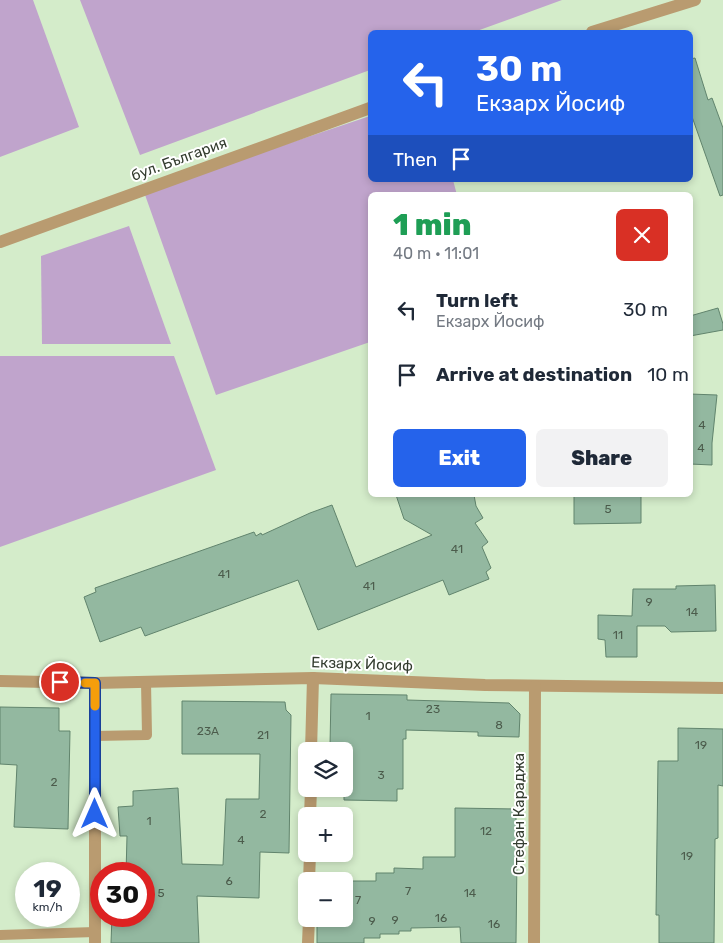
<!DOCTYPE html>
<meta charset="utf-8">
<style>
body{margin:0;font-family:Rubik,sans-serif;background:#f2f2f3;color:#1f2937;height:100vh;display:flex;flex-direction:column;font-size:19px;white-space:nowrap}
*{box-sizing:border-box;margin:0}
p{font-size:16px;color:#747a83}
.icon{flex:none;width:28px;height:28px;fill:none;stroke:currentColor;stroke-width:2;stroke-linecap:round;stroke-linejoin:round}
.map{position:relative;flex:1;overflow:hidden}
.sheet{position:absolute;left:368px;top:192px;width:325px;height:305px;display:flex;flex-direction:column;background:#fff;border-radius:8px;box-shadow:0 2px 8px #0003}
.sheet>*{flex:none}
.banner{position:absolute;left:368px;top:30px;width:325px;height:152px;border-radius:8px;box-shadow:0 2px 8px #0003;background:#2563eb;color:#fff;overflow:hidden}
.controls{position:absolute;left:298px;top:742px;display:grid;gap:10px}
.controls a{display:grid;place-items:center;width:55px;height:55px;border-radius:8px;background:#fff;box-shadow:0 2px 8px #0003;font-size:25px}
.speed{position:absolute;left:15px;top:862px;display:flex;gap:10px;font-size:25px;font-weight:700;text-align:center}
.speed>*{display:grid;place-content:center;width:65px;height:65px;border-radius:50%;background:#fff;box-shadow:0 2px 8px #0003;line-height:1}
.speed small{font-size:12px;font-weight:400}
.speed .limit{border:8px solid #d22;background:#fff;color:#111}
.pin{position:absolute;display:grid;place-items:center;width:42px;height:42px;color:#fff;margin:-21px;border:2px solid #fff;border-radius:50%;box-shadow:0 1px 5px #0007}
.me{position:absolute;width:55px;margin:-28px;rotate:0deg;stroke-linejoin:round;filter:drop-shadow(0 0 4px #0008)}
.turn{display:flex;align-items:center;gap:18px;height:105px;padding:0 25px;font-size:22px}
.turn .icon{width:65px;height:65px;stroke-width:2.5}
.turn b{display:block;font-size:35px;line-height:42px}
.then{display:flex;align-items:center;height:48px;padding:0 25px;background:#0003;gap:10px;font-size:19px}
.round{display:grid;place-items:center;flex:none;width:52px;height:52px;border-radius:8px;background:#f2f2f3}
.head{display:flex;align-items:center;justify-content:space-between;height:85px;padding:0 25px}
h1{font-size:30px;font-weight:800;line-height:38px;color:#1e9e55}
.action{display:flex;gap:10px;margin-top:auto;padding:10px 25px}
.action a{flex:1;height:58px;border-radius:8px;background:#2563eb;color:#fff;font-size:20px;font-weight:800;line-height:58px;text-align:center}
.action a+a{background:#f2f2f3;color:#1f2937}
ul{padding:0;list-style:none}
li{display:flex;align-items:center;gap:15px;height:65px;padding:0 25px}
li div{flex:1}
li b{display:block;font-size:19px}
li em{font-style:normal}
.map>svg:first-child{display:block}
.green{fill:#c0a4cc}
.building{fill:#93b8a0;stroke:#61846d}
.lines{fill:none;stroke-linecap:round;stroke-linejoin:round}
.lane{stroke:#b99b70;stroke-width:10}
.street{stroke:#b99b70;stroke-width:12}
.route-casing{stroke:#184099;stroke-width:12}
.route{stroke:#2563eb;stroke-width:9}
.slow{stroke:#f59e0b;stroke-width:9}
.labels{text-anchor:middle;stroke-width:4;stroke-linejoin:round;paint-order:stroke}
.number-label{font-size:12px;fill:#4c5c4c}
.street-label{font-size:15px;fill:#343d30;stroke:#fff}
</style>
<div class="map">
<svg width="723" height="943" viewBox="0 0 723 943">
<rect width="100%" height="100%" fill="#d4ecca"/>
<g class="green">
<polygon points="0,0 33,0 79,127 0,157"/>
<polygon points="80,0 562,0 474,32 370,32 370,70 140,155"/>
<polygon points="370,116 370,180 453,180 457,195 370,195 370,342 216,395 144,192"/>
<polygon points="129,226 171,344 42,344 41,256"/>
<polygon points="0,356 174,356 216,470 0,547"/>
</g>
<g class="building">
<polygon points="695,58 708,100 712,98 723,128 723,195 720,196 690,111 690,59"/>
<polygon points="718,308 723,324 723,330 690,336 690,316"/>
<polygon points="690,394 717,395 712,443 712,465 690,464"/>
<polygon points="396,495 474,495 476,506 483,518 475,523 488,542 482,547 491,568 486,572 489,579 449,595 443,580 318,630 298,580 145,636 141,627 100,642 84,597 96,592 95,588 254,532 256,536 261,533 262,535 310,513 332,505 356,567 432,535 404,519"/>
<polygon points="574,495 641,495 641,523 574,524"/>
<polygon points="715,585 716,631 671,632 665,626 637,626 637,657 606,657 605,640 598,639 598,615 632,616 633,589 676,589 676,586"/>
<polygon points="331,694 407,695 407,700 509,703 520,714 519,737 478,736 478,732 406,730 406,739 403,739 403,789 397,789 397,801 344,800 344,747 330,746"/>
<polygon points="182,701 285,702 286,710 291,715 289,853 260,852 259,898 197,896 199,943 111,943 112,916 144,916 144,874 126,874 127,836 120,836 118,807 133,806 133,791 178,788 182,864 223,865 226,799 259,799 260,754 182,754"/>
<polygon points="0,707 59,708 59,731 70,731 68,829 14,827 17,765 0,764"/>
<polygon points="678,728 723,729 723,786 718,785 718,838 715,839 714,943 659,943 659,915 656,915 658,761 678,761"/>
<polygon points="455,808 516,809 516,857 517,857 516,943 461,943 460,927 411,928 411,931 399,931 399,934 380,934 380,938 364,938 364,943 317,943 317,919 344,919 344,881 327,881 376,881 376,873 394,873 394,868 423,869 423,857 455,857"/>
</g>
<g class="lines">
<g class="lane">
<polyline points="95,736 147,735 146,682"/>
<polyline points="0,935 95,932"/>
</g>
<g class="street">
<polyline points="592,32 695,0"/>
<polyline points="0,242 370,108"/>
<polyline points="0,681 95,683 313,678 485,685 723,688"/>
<polyline points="95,683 95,943"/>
<polyline points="311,751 313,678"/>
<polyline points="310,816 311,789"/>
<polyline points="309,881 310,854"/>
<polyline points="308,943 309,919"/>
<polyline points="534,943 535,686"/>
</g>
</g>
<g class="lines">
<g class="route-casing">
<polyline id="route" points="60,682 95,683 95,814"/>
</g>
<use href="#route" class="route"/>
<polyline class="slow" points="85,683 95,683 95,706"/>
</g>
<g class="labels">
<g class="number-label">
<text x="702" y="429">4</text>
<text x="701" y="452">4</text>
<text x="608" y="513">5</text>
<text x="457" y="553">41</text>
<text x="224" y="578">41</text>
<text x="369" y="590">41</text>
<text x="649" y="606">9</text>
<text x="692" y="616">14</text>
<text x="618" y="639">11</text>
<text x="433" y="713">23</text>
<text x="368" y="720">1</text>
<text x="499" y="729">8</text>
<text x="208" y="735">23А</text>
<text x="263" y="739">21</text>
<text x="701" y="749">19</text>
<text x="381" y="779">3</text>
<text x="54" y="786">2</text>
<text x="263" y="818">2</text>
<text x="149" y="825">1</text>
<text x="486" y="835">12</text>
<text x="241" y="844">4</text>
<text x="687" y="860">19</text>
<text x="229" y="885">6</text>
<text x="408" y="895">7</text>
<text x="161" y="897">5</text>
<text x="470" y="897">14</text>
<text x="358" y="904">7</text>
<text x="441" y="922">16</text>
<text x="395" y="924">9</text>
<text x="372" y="925">9</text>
<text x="494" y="928">16</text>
</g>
<g class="street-label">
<text transform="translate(179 159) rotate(-20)" y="5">бул. България</text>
<text transform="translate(362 664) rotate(2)" y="5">Екзарх Йосиф</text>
<text transform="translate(519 814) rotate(-90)" y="5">Стефан Караджа</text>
</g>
</g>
</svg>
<div class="controls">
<a><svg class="icon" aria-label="layers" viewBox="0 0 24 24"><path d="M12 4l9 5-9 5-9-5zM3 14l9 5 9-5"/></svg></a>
<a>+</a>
<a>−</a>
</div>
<div class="speed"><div>19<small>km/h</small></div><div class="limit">30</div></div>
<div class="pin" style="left:60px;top:682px;background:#d93025"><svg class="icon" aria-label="arrive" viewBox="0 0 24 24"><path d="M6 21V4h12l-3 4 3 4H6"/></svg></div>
<svg class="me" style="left:95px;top:814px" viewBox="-20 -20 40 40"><path d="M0-17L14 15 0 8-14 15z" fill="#2563eb" stroke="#fff" stroke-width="4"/></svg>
<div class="banner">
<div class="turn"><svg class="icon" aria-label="left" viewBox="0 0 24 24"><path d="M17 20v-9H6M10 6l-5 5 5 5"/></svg><div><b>30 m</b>Екзарх Йосиф</div></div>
<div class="then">Then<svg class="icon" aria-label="arrive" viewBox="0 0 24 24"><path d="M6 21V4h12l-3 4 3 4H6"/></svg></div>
</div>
<section class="sheet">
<div class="head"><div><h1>1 min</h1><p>40 m · 11:01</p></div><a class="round" style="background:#d93025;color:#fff"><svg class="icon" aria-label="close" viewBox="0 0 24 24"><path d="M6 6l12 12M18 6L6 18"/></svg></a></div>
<ul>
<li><svg class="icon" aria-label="left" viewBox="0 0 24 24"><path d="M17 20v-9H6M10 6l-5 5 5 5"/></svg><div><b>Turn left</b><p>Екзарх Йосиф</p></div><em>30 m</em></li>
<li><svg class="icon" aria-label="arrive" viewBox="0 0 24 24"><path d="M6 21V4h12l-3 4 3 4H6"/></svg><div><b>Arrive at destination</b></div><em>10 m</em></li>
</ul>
<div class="action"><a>Exit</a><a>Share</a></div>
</section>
</div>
